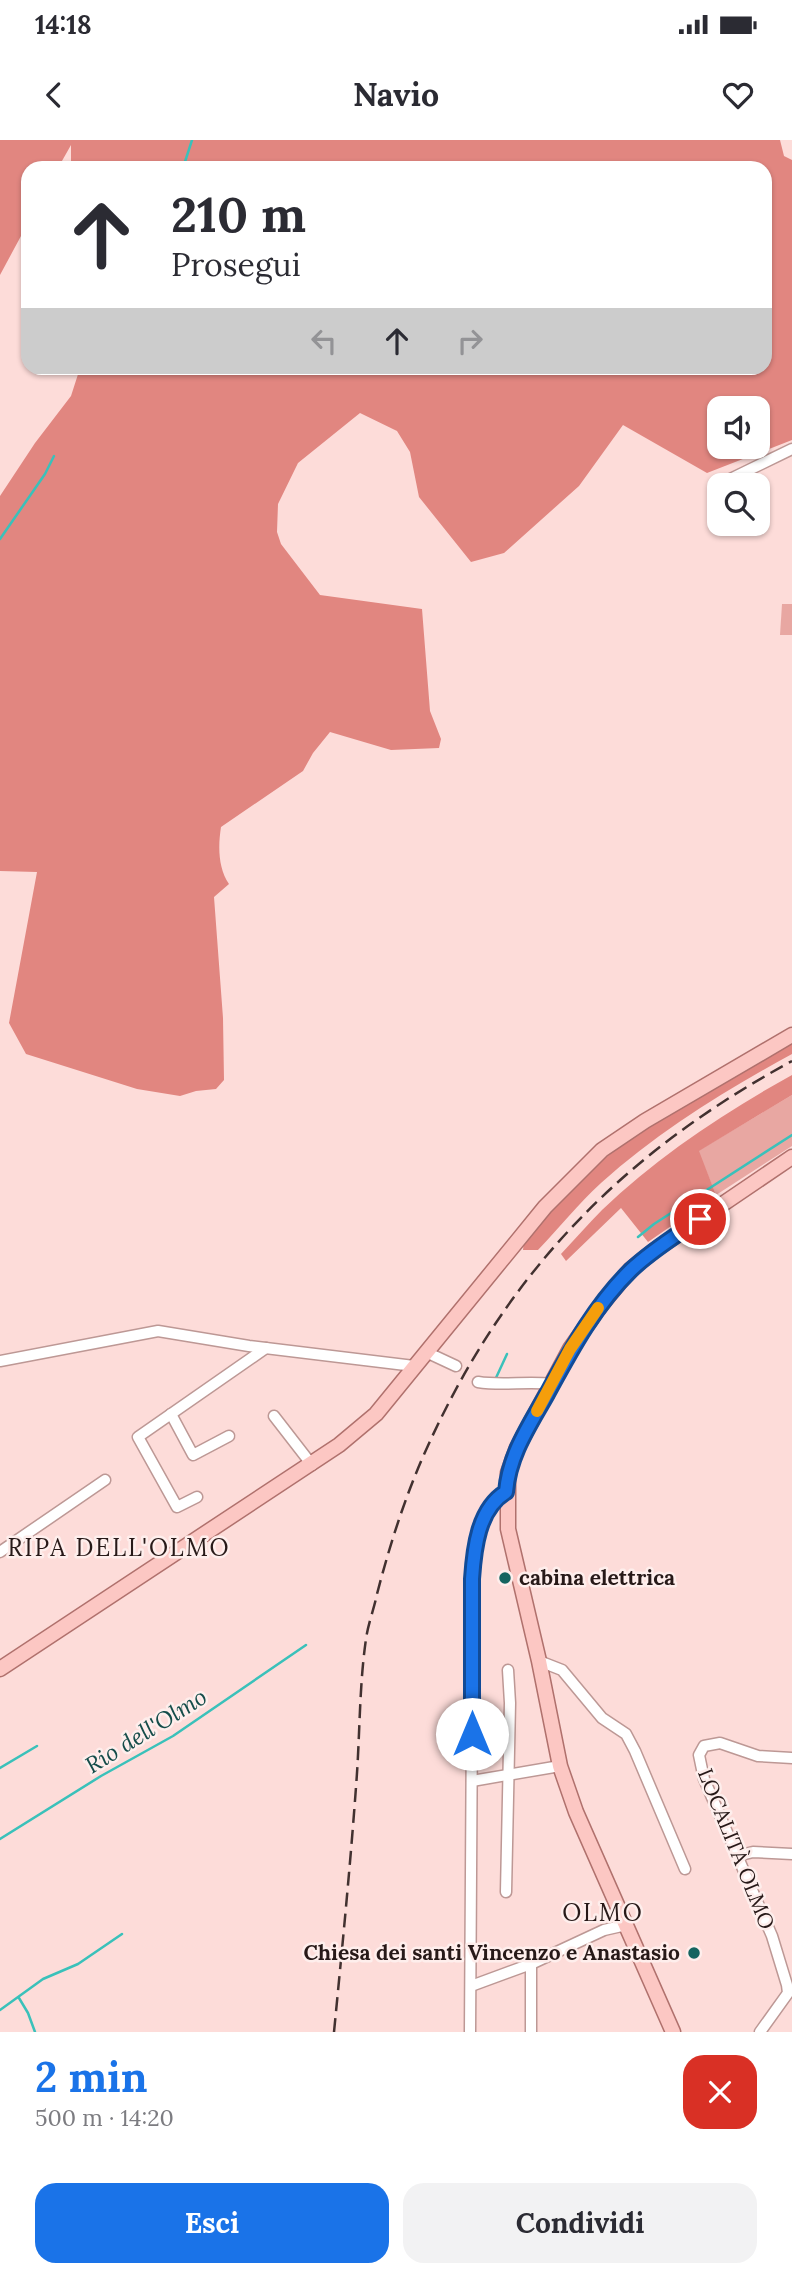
<!DOCTYPE html>
<html lang="it">
<meta charset="utf-8">
<style>
body{margin:0;font-family:Lora,serif;background:#f2f2f3;color:#2b2b33;height:100vh;display:flex;flex-direction:column;font-size:26px;white-space:nowrap}
*{box-sizing:border-box;margin:0}
p{font-size:23px;color:#7c7c81}
.icon{flex:none;width:38px;height:38px;fill:none;stroke:currentColor;stroke-width:2;stroke-linecap:round;stroke-linejoin:round}
.map{position:relative;height:1892px;overflow:hidden}
.drawer{display:flex;flex-direction:column;background:#fff;flex:1}
.drawer>*{flex:none}
.banner{position:absolute;left:21px;top:21px;width:751px;height:214px;border-radius:21px;box-shadow:0 2px 5px #0004;background:#fff;color:#2b2b33;overflow:hidden}
.fabs{position:absolute;left:707px;top:256px;display:grid;gap:14px}
.fabs a{display:grid;place-items:center;width:63px;height:63px;border-radius:14px;background:#fff;box-shadow:0 2px 5px #0004;font-size:35px}
.pin{position:absolute;display:grid;place-items:center;width:60px;height:60px;color:#fff;margin:-30px;border:4px solid #fff;border-radius:50%;box-shadow:0 2px 7px #0007}
.me{position:absolute;width:77px;margin:-38px;rotate:0deg;stroke-linejoin:round;filter:drop-shadow(0 0 5px #0008)}
.turn{display:flex;align-items:center;gap:24px;height:147px;padding:0 35px;font-size:32px}
.turn .icon{width:91px;height:91px;stroke-width:2.5}
.turn b{display:block;font-size:49px;line-height:60px}
.lanes{display:flex;align-items:center;height:66px;padding:0 35px;background:#0003;justify-content:center;gap:35px;direction:ltr}
.lanes .off{opacity:.35}
.round{display:grid;place-items:center;flex:none;width:74px;height:74px;border-radius:21px;background:#f2f2f3}
.headline{display:flex;align-items:center;justify-content:space-between;height:119px;padding:0 35px}
h1{font-size:42px;font-weight:800;line-height:52px;color:#1a73e8}
.primary-button{display:flex;gap:14px;margin-top:auto;padding:14px 35px}
.primary-button a{flex:1;height:80px;border-radius:21px;background:#1a73e8;color:#fff;font-size:28px;font-weight:800;line-height:80px;text-align:center}
.primary-button a+a{background:#f2f2f3;color:#2b2b33}
.status{display:flex;justify-content:space-between;align-items:center;height:49px;padding:0 35px;background:#fff;direction:ltr}
.status svg{height:19px;fill:currentColor}
header{display:flex;justify-content:space-between;align-items:center;height:91px;padding:0 35px;background:#fff;font-size:32px;font-weight:800}
.map>svg:first-child{display:block}
.green{fill:#e8a7a2}
.forest{fill:#e18680;fill-rule:evenodd}
.lines{fill:none;stroke-linecap:round;stroke-linejoin:round}
.stream{stroke:#3ac1ba;stroke-width:2.5}
.minor-casing{stroke:#bd9895;stroke-width:13}
.major-casing{stroke:#b0716d;stroke-width:17}
.minor{stroke:#fff;stroke-width:10}
.major{stroke:#fcc7c3;stroke-width:14}
.rail{stroke:#423130;stroke-width:2.5;stroke-dasharray:14 7;stroke-linecap:butt}
.route-casing{stroke:#114b97;stroke-width:18}
.route{stroke:#1a73e8;stroke-width:12}
.slow{stroke:#f59e0b;stroke-width:12}
.poi-dot{fill:#156460;stroke:#feeeec;stroke-width:2.5}
.labels{text-anchor:middle;stroke-width:5;stroke-linejoin:round;paint-order:stroke}
.poi-label{font-size:21px;font-weight:bold;fill:#271918;stroke:#feeeec;text-anchor:start}
.street-label{font-size:21px;fill:#271918;stroke:#feeeec}
.water-label{font-size:23px;font-style:italic;fill:#144c49;stroke:#feeeec}
.quarter-label{font-size:24px;letter-spacing:2px;fill:#271918;stroke:#feeeec}
</style>
<div class="status"><b>14:18</b><svg viewBox="0 0 49 12"><path d="M0 12V9h3v3zM5 12V6h3v6zM10 12V3h3v9zM15 12V0h3v12zM26 1h20v11H26zM47 4h2v5h-2z"/></svg></div>
<header><svg class="icon" aria-label="back" viewBox="0 0 24 24"><path d="M15 5l-7 7 7 7"/></svg>Navio<svg class="icon" aria-label="heart" viewBox="0 0 24 24"><path d="M12 20l-8-8c-3-5 5-10 8-4 3-6 11-1 8 4z"/></svg></header>
<div class="map">
<svg width="792" height="1892" viewBox="0 0 792 1892">
<rect width="100%" height="100%" fill="#fddcd9"/>
<g class="green">
<polygon points="782,464 792,464 792,495 780,495"/>
<polygon points="792,955 792,1006 716,1055 698,1011"/>
</g>
<g class="forest">
<path d="M0,0h780l4,16 8,4v280l-85,33 -84,-48 -44,61 -75,67 -33,9 -52,-65 -9,-45 -13,-21 -37,-18 -62,50 -20,41 -1,28 4,12 39,51 102,14 8,102 11,28 -2,9 -48,2 -61,-18 -17,21 -10,18 -82,56c-3,19 -3,41 8,57l-15,13 9,121 1,62 -8,9 -20,2 -16,5 -43,-7 -111,-35 -17,-31 28,-151 -37,-1v-375l35,-53 36,-47 9,-28h685v-200h-694v-23l-13,23h-30v55l-28,52zM719,268h39v38h-39z"/>
<path d="M792,901v13c-68,37 -133,77 -191,129 -23,21 -42,45 -63,67h-15l1,-9 68,-73 44,-34z"/>
<path d="M792,935v20l-93,56 17,44 -68,47 -27,-34 -55,53 -5,-7c14,-15 27,-30 41,-44 55,-53 123,-98 190,-135z"/>
</g>
<g class="lines">
<g class="stream">
<polyline points="183,28 192,0"/>
<polyline points="0,399 45,334 54,316"/>
<polyline points="638,1097 654,1084 792,995"/>
<polyline points="495,1240 507,1214"/>
<polyline points="0,1628 37,1606"/>
<polyline points="0,1699 101,1636 173,1596 306,1505"/>
<polyline points="19,1858 28,1873 35,1892"/>
<polyline points="0,1870 43,1839 78,1824 122,1794"/>
</g>
<g class="minor-casing">
<g id="minor">
<polyline points="720,344 792,309"/>
<polyline points="426,1212 456,1226"/>
<polyline points="0,1221 158,1191 249,1206 414,1226"/>
<path d="M478,1242c24,4 49,-1 74,2"/>
<polyline points="171,1274 193,1315 229,1296"/>
<polyline points="274,1276 312,1325"/>
<polyline points="197,1357 177,1367 138,1297 266,1208"/>
<polyline points="0,1412 105,1340"/>
<polyline points="539,1521 562,1530 602,1578 626,1594 635,1611 685,1729"/>
<polyline points="472,1641 560,1626"/>
<polyline points="737,1716 753,1712 792,1714"/>
<polyline points="506,1752 510,1563 508,1530"/>
<polyline points="531,1824 531,1892"/>
<polyline points="471,1846 531,1824 604,1790 626,1785"/>
<path d="M470,1892l3,-475c6,-24 10,-51 34,-65"/>
<polyline points="760,1892 788,1853 787,1845 772,1796 704,1639 699,1615 704,1606 720,1603 758,1616 792,1618"/>
</g>
</g>
<g class="major-casing">
<g id="major">
<polyline points="0,1529 339,1305 376,1274 545,1067 602,1010 645,981 792,895"/>
<polyline points="673,1892 576,1672 560,1626 539,1521 508,1389 508,1333 517,1308 570,1209 601,1165 630,1130 655,1110 792,1017"/>
</g>
</g>
<use href="#minor" class="minor"/>
<use href="#major" class="major"/>
<path class="rail" d="M334,1892c8,-82 16,-163 22,-245 4,-49 3,-100 10,-148 2,-15 8,-30 11,-45 12,-46 26,-91 45,-135 79,-181 197,-304 370,-398"/>
</g>
<g class="lines">
<g class="route-casing">
<path id="route" d="M472,1594v-155c2,-30 6,-70 34,-87 3,-37 23,-66 41,-98 24,-44 48,-89 84,-124 21,-20 46,-35 69,-51"/>
</g>
<use href="#route" class="route"/>
<polyline class="slow" points="537,1271 570,1209 598,1168"/>
</g>
<g class="poi-dot">
<circle cx="505" cy="1438" r="7"/>
<circle cx="694" cy="1813" r="7"/>
</g>
<g class="labels">
<g class="poi-label">
<text x="519" y="1445">cabina elettrica</text>
<text x="680" y="1820" text-anchor="end">Chiesa dei santi Vincenzo e Anastasio</text>
</g>
<g class="street-label">
<text transform="translate(736 1709) rotate(68)" y="7">LOCALITÀ OLMO</text>
</g>
<g class="water-label">
<text transform="translate(146 1591) rotate(-32)" y="8">Rio dell'Olmo</text>
</g>
<g class="quarter-label">
<text x="119" y="1416">RIPA DELL'OLMO</text>
<text x="603" y="1781">OLMO</text>
</g>
</g>
</svg>
<div class="fabs">
<a><svg class="icon" aria-label="sound" viewBox="0 0 24 24"><path d="M4 9h4l5-4v14l-5-4H4zM17 9q2 3 0 6"/></svg></a>
<a><svg class="icon" aria-label="search" viewBox="0 0 24 24"><circle cx="10" cy="10" r="6"/><path d="M15 15l6 6"/></svg></a>
</div>
<div class="pin" style="left:700px;top:1079px;background:#d93025"><svg class="icon" aria-label="arrive" viewBox="0 0 24 24"><path d="M6 21V4h12l-3 4 3 4H6"/></svg></div>
<svg class="me" style="left:472px;top:1594px" viewBox="-20 -20 40 40"><circle r="19" fill="#fff"/><path d="M0-13L10 11 0 6-10 11z" fill="#1a73e8"/></svg>
<div class="banner">
<div class="turn"><svg class="icon" aria-label="ahead" viewBox="0 0 24 24"><path d="M12 20V5M6 11l6-6 6 6"/></svg><div><b>210 m</b>Prosegui</div></div>
<div class="lanes"><svg class="icon off" aria-label="left" viewBox="0 0 24 24"><path d="M17 20v-9H6M10 6l-5 5 5 5"/></svg><svg class="icon" aria-label="ahead" viewBox="0 0 24 24"><path d="M12 20V5M6 11l6-6 6 6"/></svg><svg class="icon off" aria-label="right" viewBox="0 0 24 24"><path d="M7 20v-9h11M14 6l5 5-5 5"/></svg></div>
</div>
</div>
<section class="drawer">
<div class="headline"><div><h1>2 min</h1><p>500 m · 14:20</p></div><a class="round" style="background:#d93025;color:#fff"><svg class="icon" aria-label="close" viewBox="0 0 24 24"><path d="M6 6l12 12M18 6L6 18"/></svg></a></div>
<div class="primary-button"><a>Esci</a><a>Condividi</a></div>
</section>
